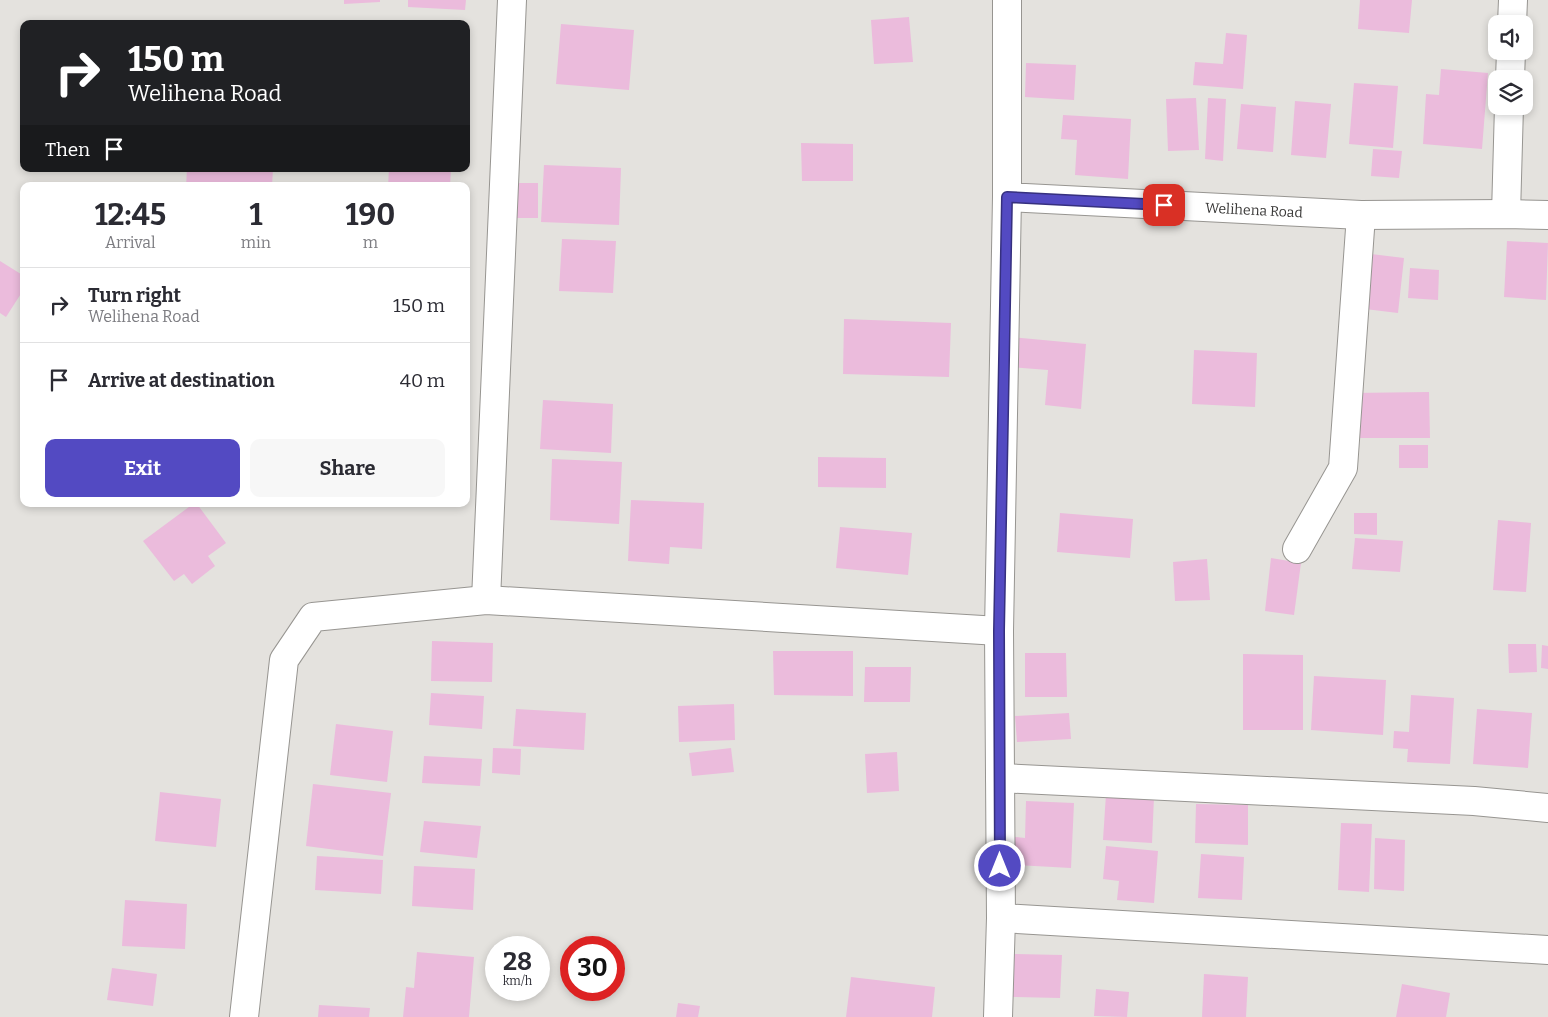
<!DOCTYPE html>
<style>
body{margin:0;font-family:Bitter,serif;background:#f7f7f7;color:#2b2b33;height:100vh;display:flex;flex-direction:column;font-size:19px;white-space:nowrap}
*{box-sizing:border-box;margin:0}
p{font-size:16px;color:#7c7c81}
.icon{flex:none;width:28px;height:28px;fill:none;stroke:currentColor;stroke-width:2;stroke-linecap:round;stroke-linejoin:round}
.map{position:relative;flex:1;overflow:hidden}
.sheet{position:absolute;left:20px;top:182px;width:450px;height:325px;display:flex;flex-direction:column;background:#fff;border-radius:10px;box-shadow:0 2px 8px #0003}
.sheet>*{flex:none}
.hud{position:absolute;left:20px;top:20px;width:450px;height:152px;border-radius:10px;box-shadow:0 2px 8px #0003;background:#202124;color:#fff;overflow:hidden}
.tools{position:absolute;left:1488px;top:15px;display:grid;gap:10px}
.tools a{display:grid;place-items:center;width:45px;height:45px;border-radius:10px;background:#fff;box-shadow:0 2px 8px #0003;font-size:25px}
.speed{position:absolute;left:485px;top:936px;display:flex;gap:10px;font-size:25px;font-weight:700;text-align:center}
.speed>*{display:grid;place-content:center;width:65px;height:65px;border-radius:50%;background:#fff;box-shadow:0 2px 8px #0003;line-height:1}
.speed small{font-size:12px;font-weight:400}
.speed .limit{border:8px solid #d22;background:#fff;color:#111}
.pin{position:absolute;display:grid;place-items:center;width:42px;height:42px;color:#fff;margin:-21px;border-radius:10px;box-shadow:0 2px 8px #0006}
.me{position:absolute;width:55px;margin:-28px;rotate:0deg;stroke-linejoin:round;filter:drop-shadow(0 0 4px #0008)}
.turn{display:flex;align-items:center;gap:18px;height:105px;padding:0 25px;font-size:22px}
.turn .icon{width:65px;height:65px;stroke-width:2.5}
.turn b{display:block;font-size:35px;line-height:42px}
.then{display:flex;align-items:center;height:48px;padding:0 25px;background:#0003;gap:10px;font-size:19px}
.eta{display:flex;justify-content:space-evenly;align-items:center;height:85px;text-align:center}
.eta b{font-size:30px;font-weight:700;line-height:35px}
.action{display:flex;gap:10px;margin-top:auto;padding:10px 25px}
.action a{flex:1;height:58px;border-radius:10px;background:#534ac2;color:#fff;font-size:20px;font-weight:700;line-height:58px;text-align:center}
.action a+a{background:#f7f7f7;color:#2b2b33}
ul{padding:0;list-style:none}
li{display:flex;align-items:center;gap:15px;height:75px;padding:0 25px;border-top:1px solid #e1e1e2}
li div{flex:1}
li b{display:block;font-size:19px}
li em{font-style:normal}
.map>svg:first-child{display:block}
.building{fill:#ebbbdc}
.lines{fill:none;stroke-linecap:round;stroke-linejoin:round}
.minor-casing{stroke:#979591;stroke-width:30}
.minor{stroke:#fff;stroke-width:28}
.route-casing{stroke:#36307e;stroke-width:12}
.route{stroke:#534ac2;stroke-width:9}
.labels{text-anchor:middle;stroke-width:4;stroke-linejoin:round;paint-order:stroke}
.street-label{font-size:14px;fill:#373635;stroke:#fff}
</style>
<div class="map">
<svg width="1548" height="1017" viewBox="0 0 1548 1017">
<rect width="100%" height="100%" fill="#e4e2de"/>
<g class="building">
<polygon points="344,0 380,0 380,2 344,4"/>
<polygon points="408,0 466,0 465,10 408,7"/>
<polygon points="1360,0 1412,0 1409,33 1358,29"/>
<polygon points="909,17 913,62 874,64 871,20"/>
<polygon points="561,24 634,30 629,90 556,84"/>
<polygon points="1226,33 1247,35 1243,89 1193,85 1195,62 1223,64"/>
<polygon points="1026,63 1076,65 1074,100 1025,97"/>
<polygon points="1441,69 1488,73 1482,149 1423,144 1426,94 1439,95"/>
<polygon points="1354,83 1398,86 1393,148 1349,144"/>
<polygon points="1196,98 1199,150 1168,151 1166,99"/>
<polygon points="1208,98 1226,99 1223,161 1205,159"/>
<polygon points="1295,101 1331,104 1326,158 1291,155"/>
<polygon points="1241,104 1276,107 1273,152 1237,149"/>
<polygon points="1063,115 1131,119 1128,179 1075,175 1077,140 1061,139"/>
<polygon points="801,143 853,144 853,181 802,181"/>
<polygon points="1373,149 1402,151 1399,178 1371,176"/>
<polygon points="544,165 621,168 619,225 541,222"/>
<polygon points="187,169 273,169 272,186 186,186"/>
<polygon points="389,169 451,169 450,186 388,186"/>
<polygon points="511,183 538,183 538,218 510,218"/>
<polygon points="562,239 616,241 613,293 559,291"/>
<polygon points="1507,241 1548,243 1546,300 1504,297"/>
<polygon points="1371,254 1404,258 1398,313 1365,309"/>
<polygon points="0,261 24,276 24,289 6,317 0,313"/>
<polygon points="1410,268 1439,270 1438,300 1408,298"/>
<polygon points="844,319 951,323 949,377 843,374"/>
<polygon points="1012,337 1086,344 1081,409 1045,405 1048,370 1009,367"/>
<polygon points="1194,350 1257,353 1255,407 1192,404"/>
<polygon points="1429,392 1430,438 1352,438 1351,393"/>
<polygon points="543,400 613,404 611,453 540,449"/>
<rect x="1399" y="445" width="29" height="23"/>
<polygon points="818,457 886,458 886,488 818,487"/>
<polygon points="552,459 622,462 619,524 550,520"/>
<polygon points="631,500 704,503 702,549 670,547 669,564 628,561"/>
<polygon points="193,504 197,504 226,543 208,556 215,566 192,584 184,574 174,581 143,541"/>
<polygon points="1060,513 1133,519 1130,558 1057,552"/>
<polygon points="1354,513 1377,513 1377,535 1354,534"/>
<polygon points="1498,520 1531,523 1526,592 1493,590"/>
<polygon points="840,527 912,533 908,575 836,568"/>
<polygon points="1355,538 1403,541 1400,572 1352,569"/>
<polygon points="1271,558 1301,563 1294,615 1265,611"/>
<polygon points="1207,559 1210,600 1175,601 1173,562"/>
<polygon points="432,641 493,643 492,682 431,681"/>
<polygon points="1508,644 1536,644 1537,672 1509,673"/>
<polygon points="1542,645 1548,646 1548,669 1541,668"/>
<polygon points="773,651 853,651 853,696 774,695"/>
<polygon points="1025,653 1066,653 1067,697 1025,697"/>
<polygon points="1243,654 1303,655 1303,730 1243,730"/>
<polygon points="865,667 911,667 910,702 864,702"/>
<polygon points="1314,676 1386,680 1383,735 1311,730"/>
<polygon points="431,693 484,696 482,729 429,725"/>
<polygon points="1411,695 1454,698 1450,764 1407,762 1408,749 1393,748 1394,731 1409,732"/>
<polygon points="734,704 735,740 679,742 678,706"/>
<polygon points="516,709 586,713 584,750 513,746"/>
<polygon points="1477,709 1532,713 1528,768 1473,764"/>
<polygon points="1069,713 1071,739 1017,742 1015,716"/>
<polygon points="336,724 393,731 387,782 330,775"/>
<polygon points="493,748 521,749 520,775 492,773"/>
<polygon points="731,748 734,772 692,776 689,753"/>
<polygon points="897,752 899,791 867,793 865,754"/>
<polygon points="424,756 482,759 480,786 422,783"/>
<polygon points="313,784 391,793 383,856 306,846"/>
<polygon points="160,792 221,799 216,847 155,841"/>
<polygon points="1106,794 1154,797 1152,843 1103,840"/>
<polygon points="1026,801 1074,803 1071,868 1014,865 1015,837 1025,838"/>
<polygon points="1196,804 1248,805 1248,845 1195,843"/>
<polygon points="424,821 481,826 477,858 420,852"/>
<polygon points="1341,823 1372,824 1369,892 1338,890"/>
<polygon points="1375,838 1405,840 1404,891 1374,889"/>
<polygon points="1106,846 1158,851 1154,903 1117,900 1119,881 1103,879"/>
<polygon points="1201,854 1244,857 1242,900 1198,898"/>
<polygon points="317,856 383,860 381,894 315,890"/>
<polygon points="414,866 475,869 473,910 412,906"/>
<polygon points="125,900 187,904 185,949 122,946"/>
<polygon points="417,952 474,957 469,1017 403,1017 406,987 414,988"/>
<polygon points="1014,954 1062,955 1060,998 1013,997"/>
<polygon points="112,968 157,974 153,1006 107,1000"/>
<polygon points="1204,974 1248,977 1246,1017 1202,1017"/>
<polygon points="851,977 935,987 932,1017 846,1017"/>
<polygon points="1402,984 1450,993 1446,1017 1396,1017"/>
<polygon points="1096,989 1129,992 1127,1017 1094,1016"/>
<polygon points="678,1003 700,1006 698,1017 676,1017"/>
<polygon points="319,1005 370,1008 369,1017 318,1017"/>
</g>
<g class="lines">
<g class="minor-casing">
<g id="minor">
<polyline points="1007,0 1007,197 1361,215 1506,214 1548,215"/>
<polyline points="1512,24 1513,0"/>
<polyline points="1510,79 1511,51"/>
<polyline points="1506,214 1509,106"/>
<polyline points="1297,549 1343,468 1361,215"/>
<polyline points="486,600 512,0"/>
<polyline points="1000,778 1474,801 1548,808"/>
<polyline points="1001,918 1548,950"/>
<polyline points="244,1017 284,660 313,617 486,600 999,631"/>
<polyline points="998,1017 1001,918 999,631 1007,197"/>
</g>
</g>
<use href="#minor" class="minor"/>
</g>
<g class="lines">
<g class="route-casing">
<polyline id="route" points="1000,866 999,631 1007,197 1164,205"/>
</g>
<use href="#route" class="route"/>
</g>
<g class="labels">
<g class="street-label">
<text transform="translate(1254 210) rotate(3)" y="5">Welihena Road</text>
</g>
</g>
</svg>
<div class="tools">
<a><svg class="icon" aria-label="sound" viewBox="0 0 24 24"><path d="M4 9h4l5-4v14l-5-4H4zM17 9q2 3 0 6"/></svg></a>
<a><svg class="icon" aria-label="layers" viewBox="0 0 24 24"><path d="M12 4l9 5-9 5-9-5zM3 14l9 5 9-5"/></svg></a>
</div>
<div class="speed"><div>28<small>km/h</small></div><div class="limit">30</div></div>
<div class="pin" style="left:1164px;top:205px;background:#d93025"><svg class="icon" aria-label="arrive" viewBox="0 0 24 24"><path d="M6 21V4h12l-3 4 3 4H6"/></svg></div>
<svg class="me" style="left:1000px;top:866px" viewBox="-20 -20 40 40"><circle r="17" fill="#534ac2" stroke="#fff" stroke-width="3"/><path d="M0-11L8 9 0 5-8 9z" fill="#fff"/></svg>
<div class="hud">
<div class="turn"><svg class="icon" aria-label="right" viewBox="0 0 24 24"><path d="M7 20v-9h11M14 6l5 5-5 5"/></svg><div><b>150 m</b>Welihena Road</div></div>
<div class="then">Then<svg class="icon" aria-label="arrive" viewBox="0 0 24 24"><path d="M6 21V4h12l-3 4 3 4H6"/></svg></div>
</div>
<section class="sheet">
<div class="eta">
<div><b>12:45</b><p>Arrival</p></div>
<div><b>1</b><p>min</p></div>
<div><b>190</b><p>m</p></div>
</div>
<ul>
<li><svg class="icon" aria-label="right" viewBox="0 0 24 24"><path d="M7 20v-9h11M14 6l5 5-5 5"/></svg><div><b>Turn right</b><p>Welihena Road</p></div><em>150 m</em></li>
<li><svg class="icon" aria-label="arrive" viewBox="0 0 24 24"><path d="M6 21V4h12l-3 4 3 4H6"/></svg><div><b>Arrive at destination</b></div><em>40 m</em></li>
</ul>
<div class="action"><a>Exit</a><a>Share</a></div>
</section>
</div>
